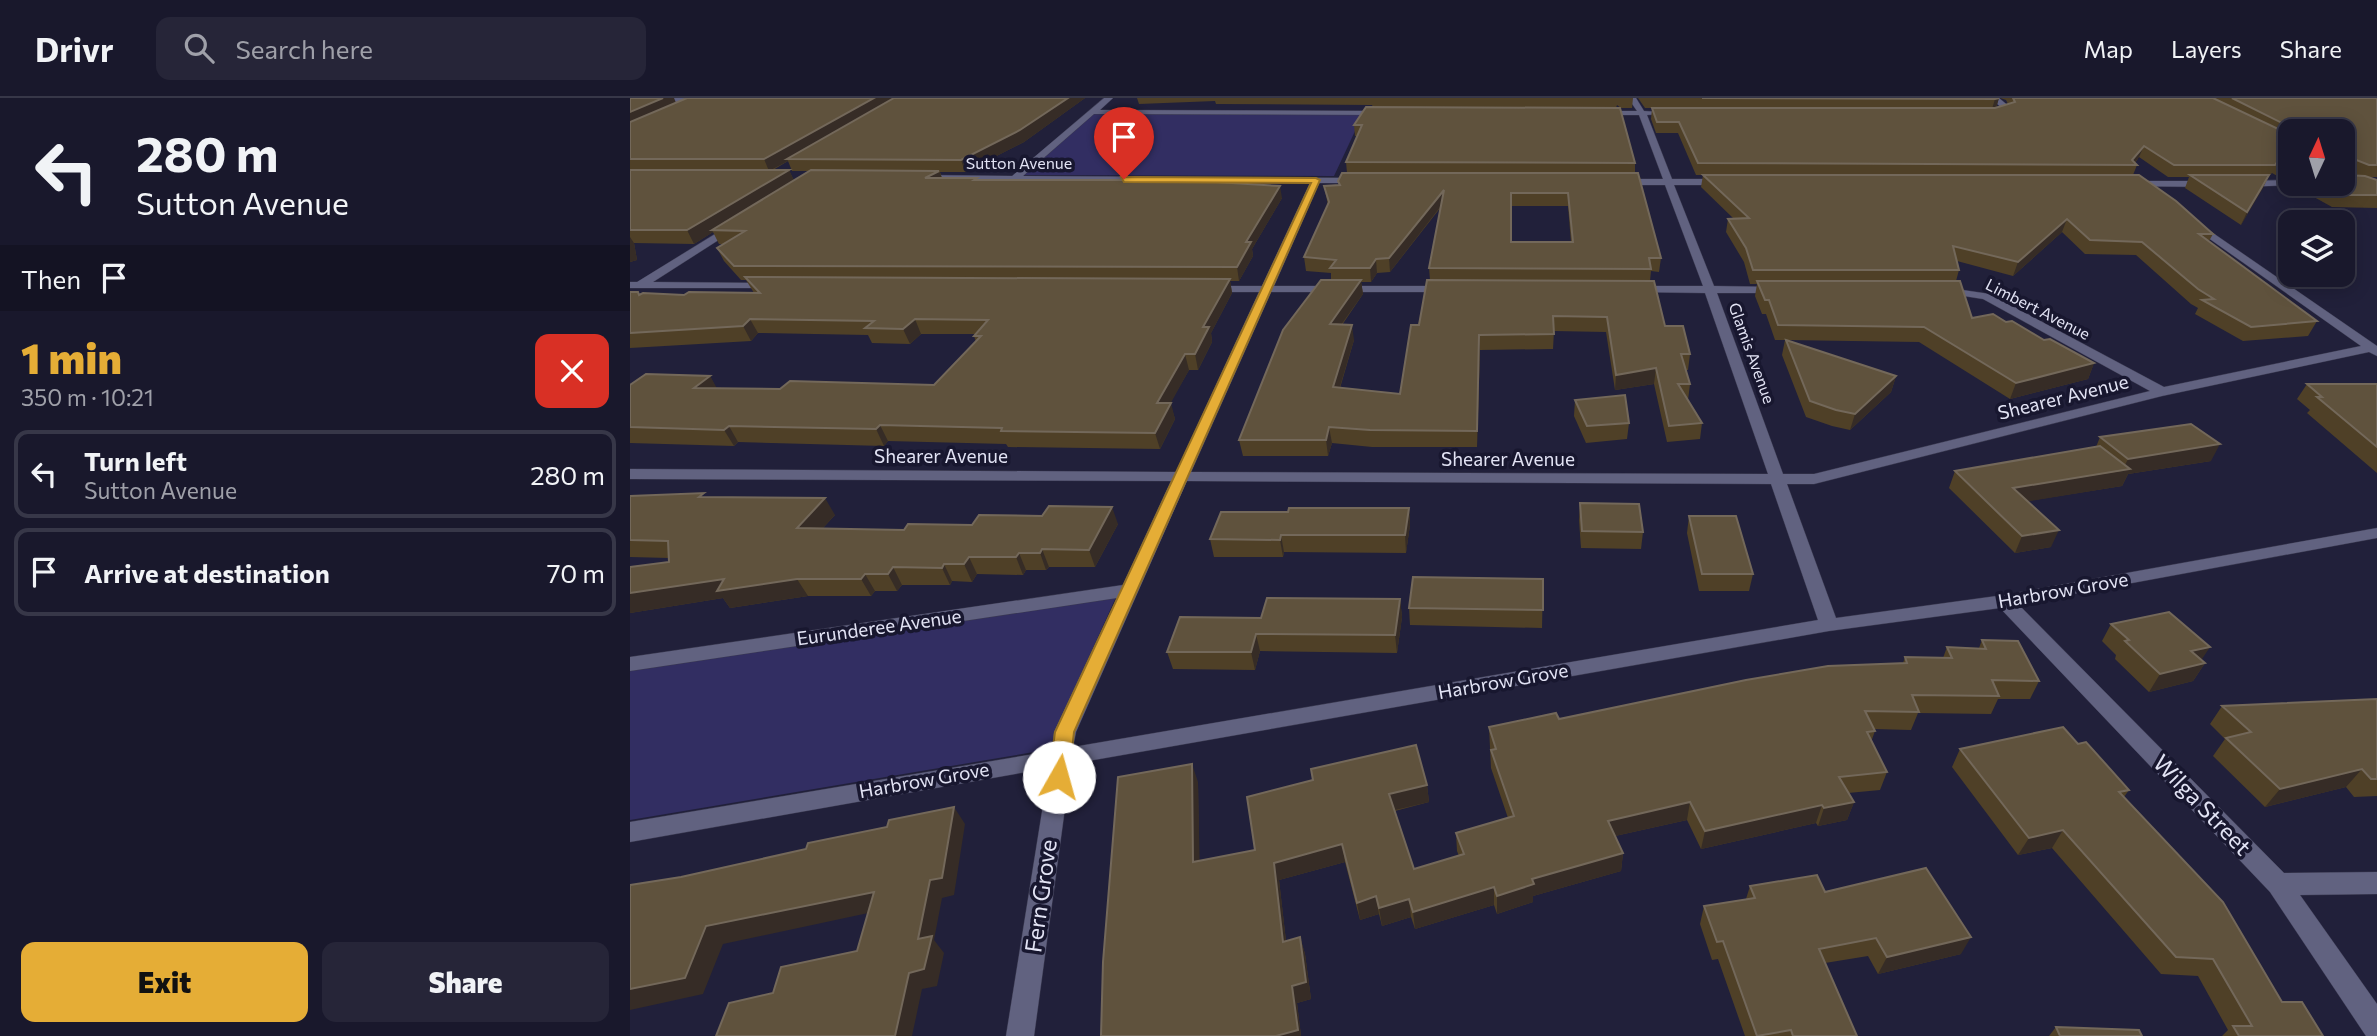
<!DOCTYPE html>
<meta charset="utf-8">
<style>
body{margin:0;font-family:Commissioner,sans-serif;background:#262538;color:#f1f3f6;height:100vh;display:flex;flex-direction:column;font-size:26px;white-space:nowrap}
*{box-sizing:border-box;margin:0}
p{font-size:23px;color:#9fa0a9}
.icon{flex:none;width:38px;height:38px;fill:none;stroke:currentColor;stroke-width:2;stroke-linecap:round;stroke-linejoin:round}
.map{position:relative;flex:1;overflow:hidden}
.side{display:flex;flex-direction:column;background:#19182c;width:630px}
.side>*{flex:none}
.top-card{background:#19182c;color:#f1f3f6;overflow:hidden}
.needle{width:46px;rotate:4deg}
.tools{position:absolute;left:1648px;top:21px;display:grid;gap:14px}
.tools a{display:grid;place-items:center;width:77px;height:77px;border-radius:14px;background:#19182c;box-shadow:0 4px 18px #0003,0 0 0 2px #373748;font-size:35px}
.pin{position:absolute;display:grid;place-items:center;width:60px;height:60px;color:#fff;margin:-72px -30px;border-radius:50% 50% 50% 0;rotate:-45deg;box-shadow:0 0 7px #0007}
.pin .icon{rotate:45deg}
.me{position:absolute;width:77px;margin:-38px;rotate:7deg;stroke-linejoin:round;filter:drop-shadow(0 0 5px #0008)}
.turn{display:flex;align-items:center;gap:24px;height:147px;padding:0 21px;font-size:32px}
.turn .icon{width:91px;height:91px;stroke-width:2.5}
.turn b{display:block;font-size:49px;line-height:60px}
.then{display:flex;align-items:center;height:66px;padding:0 21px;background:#0003;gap:14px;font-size:26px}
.round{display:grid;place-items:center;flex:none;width:74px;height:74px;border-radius:14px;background:#262538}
.headline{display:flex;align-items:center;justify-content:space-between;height:119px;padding:0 21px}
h1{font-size:42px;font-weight:800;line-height:52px;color:#e5ad36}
.action{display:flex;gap:14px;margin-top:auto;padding:14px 21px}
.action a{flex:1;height:80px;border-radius:14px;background:#e5ad36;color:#111;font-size:28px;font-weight:800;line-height:80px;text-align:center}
.action a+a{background:#262538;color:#f1f3f6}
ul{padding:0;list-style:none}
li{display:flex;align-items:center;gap:21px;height:88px;margin:0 14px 10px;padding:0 7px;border:4px solid #373748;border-radius:14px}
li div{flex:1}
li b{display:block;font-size:26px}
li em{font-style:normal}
header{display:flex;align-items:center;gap:42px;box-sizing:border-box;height:98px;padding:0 35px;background:#19182c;border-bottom:2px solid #373748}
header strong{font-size:33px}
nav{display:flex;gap:38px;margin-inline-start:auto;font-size:24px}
.search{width:490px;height:63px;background:#262538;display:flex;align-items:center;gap:18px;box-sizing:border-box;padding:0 24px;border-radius:14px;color:#9fa0a9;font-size:26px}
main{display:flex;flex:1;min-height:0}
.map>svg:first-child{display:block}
.green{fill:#322e62}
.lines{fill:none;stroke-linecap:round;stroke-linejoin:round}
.minor-casing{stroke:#3a394f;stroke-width:1}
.minor{fill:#616280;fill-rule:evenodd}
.wall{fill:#4f4027;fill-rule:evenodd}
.shaded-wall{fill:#362c26}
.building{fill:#5f523d;stroke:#73685a;stroke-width:2;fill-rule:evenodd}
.route{fill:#e5ad36;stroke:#957023;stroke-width:2}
.labels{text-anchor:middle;stroke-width:7;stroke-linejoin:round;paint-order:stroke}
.far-street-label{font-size:16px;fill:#e2e3f4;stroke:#18172f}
.street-label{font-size:19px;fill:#e2e3f4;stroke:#18172f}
.near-street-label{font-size:23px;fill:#e2e3f4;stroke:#18172f}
</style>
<header>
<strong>Drivr</strong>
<div class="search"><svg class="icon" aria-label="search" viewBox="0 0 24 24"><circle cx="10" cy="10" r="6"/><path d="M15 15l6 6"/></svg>Search here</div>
<nav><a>Map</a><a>Layers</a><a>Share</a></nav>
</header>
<main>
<section class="side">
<div class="top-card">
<div class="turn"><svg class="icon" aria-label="left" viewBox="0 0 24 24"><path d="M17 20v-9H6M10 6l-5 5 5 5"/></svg><div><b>280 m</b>Sutton Avenue</div></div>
<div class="then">Then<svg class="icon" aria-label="arrive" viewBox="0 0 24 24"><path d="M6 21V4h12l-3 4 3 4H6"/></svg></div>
</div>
<div class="headline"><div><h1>1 min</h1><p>350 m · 10:21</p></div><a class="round" style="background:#d93025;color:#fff"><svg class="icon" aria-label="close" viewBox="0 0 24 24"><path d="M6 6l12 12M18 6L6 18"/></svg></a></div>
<ul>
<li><svg class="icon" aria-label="left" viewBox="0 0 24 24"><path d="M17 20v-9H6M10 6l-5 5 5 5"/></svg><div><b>Turn left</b><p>Sutton Avenue</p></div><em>280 m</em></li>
<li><svg class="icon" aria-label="arrive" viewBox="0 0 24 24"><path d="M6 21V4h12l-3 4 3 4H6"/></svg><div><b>Arrive at destination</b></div><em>70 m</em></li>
</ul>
<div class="action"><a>Exit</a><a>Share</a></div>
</section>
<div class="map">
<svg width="1747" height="938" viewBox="0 0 1747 938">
<rect width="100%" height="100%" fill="#21203a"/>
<g class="green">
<polygon points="465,15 733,16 704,78 394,77"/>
<polygon points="486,499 426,632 422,651 0,722 0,573"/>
</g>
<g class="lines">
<g class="minor-casing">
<g id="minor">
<polygon points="0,0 73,0 76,2 72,4 0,4"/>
<path d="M474,0h9l-13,12 286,1 -3,4 -289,-1 -71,62 341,2v4l-3,1h-42l-45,103h175l6,3 -6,3h-178l-80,180 577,2 -63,-181 -71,-1 -6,-3 6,-3h69l-38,-101h-48l-5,-3 5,-3h46l-24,-64h-42l-4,-2 4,-2h40l-9,-13h8l8,13 34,2 -31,2 25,64h53l5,3 -5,3h-51l40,101 64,1 6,3 -6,3h-61l66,181h31l336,-83 -167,-92 -45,-7 -2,-2 6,-3 48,7 174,93 197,-41 -171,-121v-4l4,-1 183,126v10l-8,-4 -207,44 -348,88h-27l49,134 168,-23 373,-67v10l-359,66 266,269 93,-1v22l-77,1 77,109v32h-11l-96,-144 -270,-284 -171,23 -758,133 -37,272h-28l43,-268 -419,74v-20l422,-71 2,-19 63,-134 -487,73v-14l493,-72 48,-104 -541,-2v-10l546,3 83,-180h-52l-6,-3 6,-3h55l48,-103 -390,-2 -5,-3 5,-3 92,1zM557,383l584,3 47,136 -745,127 3,-15z"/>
<polygon points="1360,0 1369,0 1381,10 1373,17 1356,18 1356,14 1372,10"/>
<polygon points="1661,82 1661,86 1664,87 1613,89 1608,86 1613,83"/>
<polygon points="1498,83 1578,83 1583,86 1578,89 1495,88 1495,84"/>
<polygon points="103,125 112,127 23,184 143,185 147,186 147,190 0,190 0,184 7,184"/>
</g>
</g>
<use href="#minor" class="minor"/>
</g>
<g class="wall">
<path d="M0,0l46,5 11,-5h398l-61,44 -59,30h-25l2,6h35v2l305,18 -30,51 1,7 -14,25h-9l2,12 -21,40 1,9 -14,28h-9l-19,33 5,16 -15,30 -152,-2 -2,-3 -118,-3 -4,5 -146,-4 -4,4 -104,-3v-58l80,-9 6,12 64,1 154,-4 42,-43 -2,-6 1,-2h-54l-11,10 -38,-1 -4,-8 -110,-2 -7,8 -121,7v-56l10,3h44l70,-2 -8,-13h-5l-17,-19 -7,-13 6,-4h-4l-6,-12 -19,12 -60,-1 3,17 -7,2zM158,63l4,10h18l-16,10 -5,-11h-16z"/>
<path d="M507,0h496l-1,10h-11l-4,-3 -1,3 19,55v10l26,85 -2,14 -8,-1 -1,10 15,45 25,28 -2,16h-2l4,14 -2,16 14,23 -2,16 -33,3 -13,-58 -39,6 -9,-58 -52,-1 -1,18 -73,1 -3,97h-105l-40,-4 -4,13h-85l-4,-16 92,-160v-7l-25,-2 -2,-14 24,-52 -4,-19 15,-1 -1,-4 9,-8 -1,-11 11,-26h-2l-1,-11 19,-18 -1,-2 -156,-1 -1,-3 -76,3zM881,108h57l3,36h-60zM811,109l-12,61 1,12 -30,114 -60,-6 14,-48 -12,-15 21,-31 -2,-12h10l6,-9 13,-1z"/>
<path d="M1008,0h361l-3,10 12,-4 -2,-4 -6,-2h377v79h-8l8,3v28l-45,-1 -36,-20 -2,-3h49v-53h-52v46h-12l-7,-4 -4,4 -27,48 -56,-37 4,-11h-21l-29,-20 -4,6 2,2 -4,10 80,59 -4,7 108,80 -9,15 -65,5 -48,-27 3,-6 -7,-4 -55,-49 -51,-1 -23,-22 -49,44 -56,-15 2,9 -3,11 16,37 34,4 88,41 -6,16 -78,20 -91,-57 -133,-2 110,36 -5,16 -41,38 -18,-4 -26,-9 -24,-62 3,-15h-10l-9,-26h-4l-7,-18 2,-12h-7l-6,-22 -18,-30 2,-13h6l-33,-32 2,-12h-7l-18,-42h-22l-5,-14 1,-11h-7zM1716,72l12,5h-13z"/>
<polygon points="1677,286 1747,286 1747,375 1677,315 1680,312 1667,301"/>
<polygon points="945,302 999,325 997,341 956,345 944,318"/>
<polygon points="1470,339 1581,363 1498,376 1492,388 1397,403 1421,449 1385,455 1319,390 1325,373 1466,349"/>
<polygon points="0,398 77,399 205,417 192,431 274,432 488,426 465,469 419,469 416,472 396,472 393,477 347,476 342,484 322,483 320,487 272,487 267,493 245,493 241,498 178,498 100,510 93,500 0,515 0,469 39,464 39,460 0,459"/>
<polygon points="950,405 1013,434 1011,451 951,450 949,422"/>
<polygon points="779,410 780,427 776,455 654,454 653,459 584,459 580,441 658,414"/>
<polygon points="1059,418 1123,476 1119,493 1069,493 1057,435"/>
<polygon points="913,481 912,530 780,527 779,510"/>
<polygon points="770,501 772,519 767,555 630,553 625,572 543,571 537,554 631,520"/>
<polygon points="1481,526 1571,562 1575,565 1563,583 1519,594 1485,561 1486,557 1472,543"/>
<polygon points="1352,542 1409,583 1400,601 1368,601 1361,616 1288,615 1281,632 1244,631 1245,633 1241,644 1257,674 1250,692 1218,695 1224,704 1217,722 1188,728 1186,725 1071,751 1057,722 985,738 993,755 991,773 903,798 903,804 867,816 864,807 785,831 781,819 752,828 749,816 730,822 715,764 649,782 656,843 670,839 675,856 681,901 667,905 671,938 471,938 568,684 569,763 625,752 797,687 799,704 765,713 784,771 829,758 827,753 826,735 878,720 861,670 859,629 929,621 1273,565 1275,559 1313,560 1317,549 1349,550"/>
<polygon points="1747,601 1747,698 1724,699 1716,689 1635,709 1583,658 1595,641 1580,626 1592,608"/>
<polygon points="1448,646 1499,692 1494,699 1652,904 1693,938 1592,938 1598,932 1568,878 1531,876 1422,750 1388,757 1322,669 1330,651"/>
<polygon points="1120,788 1195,794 1331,856 1248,876 1238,858 1195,865 1227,938 1115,938 1088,861 1082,862 1070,826 1074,808 1116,801"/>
<polygon points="1426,929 1512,938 1419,938"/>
</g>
<g class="shaded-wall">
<polygon points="33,0 44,0 47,7 0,27 0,14"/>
<polygon points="244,0 267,0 157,61 158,63 139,73 134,61"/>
<polygon points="438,0 455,0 394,44 335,74 331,62"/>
<polygon points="1369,0 1366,10 1362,11 1365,1"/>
<polygon points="1514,48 1509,59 1503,67 1502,62"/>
<polygon points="159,72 165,84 82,132 83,134 64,146 57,132"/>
<polygon points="309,73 314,85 295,80"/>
<polygon points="1639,77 1633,90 1611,127 1617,114"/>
<polygon points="650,88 652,100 622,151 623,158 609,183 607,169 616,144"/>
<polygon points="814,92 814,104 760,174 759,160"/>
<polygon points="1437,121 1432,134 1383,178 1388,164"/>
<polygon points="0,139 4,145 7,162 0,164"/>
<polygon points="746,161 747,175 741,184 740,170"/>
<polygon points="600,181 602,195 581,235 582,244 568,272 565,256 573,229"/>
<polygon points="731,182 733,196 701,241 700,226"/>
<polygon points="120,221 128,235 121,243 113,228"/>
<polygon points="285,221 291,236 280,246 273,231"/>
<polygon points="722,227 724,242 705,305 703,289"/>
<polygon points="849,237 850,252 847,349 847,333"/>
<polygon points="555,256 559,272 532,321 527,305"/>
<polygon points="1464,265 1458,281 1380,301 1386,285"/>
<polygon points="1026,270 1024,286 985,292 986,277"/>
<polygon points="80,278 89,294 64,290"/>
<polygon points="1266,278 1261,294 1220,332 1225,316"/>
<polygon points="541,305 545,321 530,351 525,335"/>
<polygon points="250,327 258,343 254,348 246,331"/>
<polygon points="99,328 108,344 104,348 94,332"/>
<polygon points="699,329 702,345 698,358 696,342"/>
<polygon points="1590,346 1581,363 1498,376 1492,388 1376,407 1383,390 1492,373 1498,361"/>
<polygon points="195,400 205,417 177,447 167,430"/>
<polygon points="482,409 488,426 465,469 459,452"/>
<polygon points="779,410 780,427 776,455 775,437"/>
<polygon points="1429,432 1421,449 1385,455 1392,438"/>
<polygon points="651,437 654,454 653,459 650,442"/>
<polygon points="412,451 419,469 416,472 410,455"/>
<polygon points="389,455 396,472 393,477 386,459"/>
<polygon points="339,459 347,476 342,484 334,466"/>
<polygon points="314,466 322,483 320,487 312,470"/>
<polygon points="263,469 272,487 267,493 258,476"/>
<polygon points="235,476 245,493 241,498 231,481"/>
<polygon points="94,481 167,481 178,498 100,510 93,500 0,515 0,495"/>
<polygon points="770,501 772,519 767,555 765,537"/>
<polygon points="626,536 630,553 625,572 621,554"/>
<polygon points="1580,549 1568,567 1575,565 1563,583 1519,594 1530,576 1561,553"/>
<polygon points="562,666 568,684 570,782 563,764"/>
<polygon points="1732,671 1716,689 1635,709 1650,691"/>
<polygon points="797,687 799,704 761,713 759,696"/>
<polygon points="1060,704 1057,722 976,740 978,723"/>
<polygon points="1224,704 1217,722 1188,728 1194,710"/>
<polygon points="1192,707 1186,725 1071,751 1075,733"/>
<polygon points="324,709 335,726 324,797 312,800 304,842 314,855 307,888 292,891 282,938 265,938 300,782"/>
<polygon points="1433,732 1422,750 1388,757 1399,740"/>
<polygon points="712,746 715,764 649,782 658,861 653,844 644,765"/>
<polygon points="993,755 991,773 903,798 903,804 867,816 867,798 902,781"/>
<polygon points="864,789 864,807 785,831 783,814"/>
<polygon points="244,794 257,811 93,846 73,896 0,912 0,891 76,828"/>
<polygon points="746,798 749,816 730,822 727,805"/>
<polygon points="779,801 781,819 752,828 749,810"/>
<polygon points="670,839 675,856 681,901 667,905 671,938 646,938 662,888"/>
<polygon points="1341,839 1331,856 1248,876 1257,859"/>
</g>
<g class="building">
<polygon points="0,0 33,0 0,14"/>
<polygon points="57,0 244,0 134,61 0,61 0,24"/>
<polygon points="264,0 438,0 390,32 331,62 157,61"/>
<polygon points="1072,0 1369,0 1365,1"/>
<polygon points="1383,0 1583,0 1661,37 1661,67 1655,67 1648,63 1645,67 1544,67 1514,48 1502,62 1507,67 1068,65 1049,24 1027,24 1022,10 1365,10 1385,4"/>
<polygon points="1602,0 1747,0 1747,67 1739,67 1719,59 1715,77 1735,78 1747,82 1747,97 1709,97 1689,86 1713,86 1713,33 1668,33"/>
<polygon points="736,9 990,10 1005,65 716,64 732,27 724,27"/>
<polygon points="0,72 159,72 57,132 0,132"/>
<polygon points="181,72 309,73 295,80 347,80 344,82 511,82 521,80 650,88 616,144 621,144 607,169 104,168 87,150 115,133 82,132"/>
<path d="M712,75h296l23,85h-12l2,11 -222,-1 15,-78 -55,68 -13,1 -6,9h-40l6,-8 -32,-3 25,-55 -5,-16 16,-1 -2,-4zM881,95h57l5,49h-62z"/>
<polygon points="1073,77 1509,77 1546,103 1583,136 1569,136 1687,223 1621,229 1572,202 1584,201 1568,191 1512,144 1460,142 1437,121 1388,164 1323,148 1329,172 1123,172 1116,150 1098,121 1119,120"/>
<polygon points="1560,77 1639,77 1617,114"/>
<polygon points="115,179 600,181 573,229 579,229 565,256 555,256 527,305 541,305 525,335 371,333 372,330 250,327 246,331 99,328 94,332 0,329 0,287 16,276 80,278 64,290 150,291 160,283 304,287 351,238 344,238 358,222 285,221 273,231 235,230 244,223 120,221 113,228 0,235 0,194 8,194 9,197 13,195 54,197 59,194 130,195"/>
<polygon points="691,182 731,182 700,226 722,227 703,289 770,296 781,227 789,227 797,182 1024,183 1035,228 1053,228 1060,256 1051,256 1060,286 1048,286 1072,325 1039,328 1026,270 986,277 977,219 923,218 924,236 849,237 847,333 740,332 699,329 696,342 609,342 653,232"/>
<polygon points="1127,183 1330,183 1342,220 1363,216 1376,224 1382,223 1414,242 1420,241 1464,265 1386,285 1294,229 1148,227 1139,202 1135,202"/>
<polygon points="1156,242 1266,278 1225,316 1206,312 1180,303"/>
<polygon points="1677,286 1747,286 1747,349 1687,299 1692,299"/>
<polygon points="995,297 999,325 957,328 945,302"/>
<polygon points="1561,326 1590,346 1498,361 1470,339"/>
<polygon points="1470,348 1500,371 1383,390 1429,432 1392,438 1325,373"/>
<polygon points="74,395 69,399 195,400 167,430 274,432 278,426 342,427 349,417 412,418 419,408 482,409 459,452 412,451 410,455 389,455 386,459 339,459 334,466 314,466 312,470 263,469 258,476 235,476 231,481 167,481 87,493 94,481 0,495 0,469 39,464 38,443 0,442 0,398"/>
<polygon points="950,405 1009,406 1013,434 952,433"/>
<polygon points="659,410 779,410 775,437 651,437 650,442 580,441 591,414 658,414"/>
<polygon points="1059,418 1106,418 1123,476 1072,476"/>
<polygon points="783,479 913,481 913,512 779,510"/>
<polygon points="637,500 770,501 765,537 626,536 621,554 537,554 550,519 631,520"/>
<polygon points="1539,514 1580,549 1561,553 1575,565 1530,576 1495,543 1499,542 1481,526"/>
<polygon points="1352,542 1388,543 1409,583 1362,582 1369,598 1282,597 1289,614 1235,613 1245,633 1237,634 1257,674 1209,679 1224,704 1194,710 1192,707 1075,733 1060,704 978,723 993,755 902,781 904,786 867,798 864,789 783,814 779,801 749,810 746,798 727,805 712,746 644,765 653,844 670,839 676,884 662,888 668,932 646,938 471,938 473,864 488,679 562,666 563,764 625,752 617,699 683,682 681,671 786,647 797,687 759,696 784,771 834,756 826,735 884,718 861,652 866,651 859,629 926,615 929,621 1116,582 1198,568 1277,565 1275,559 1322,560 1317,549 1356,551"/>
<polygon points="1747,601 1747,681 1741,681 1732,671 1650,691 1596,640 1621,634 1592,608"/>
<polygon points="1433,629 1448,646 1456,644 1499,692 1489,694 1593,804 1652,904 1672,904 1693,938 1609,938 1603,928 1622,928 1583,861 1546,859 1433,732 1399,740 1330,651"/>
<polygon points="324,709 312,780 300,782 288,841 302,838 294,871 279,875 265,938 86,938 99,905 143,895 151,869 227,853 244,794 76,828 55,880 0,891 0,787 51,779 176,751 178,745 257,729 259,722"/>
<polygon points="1296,770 1341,839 1257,859 1246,840 1189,851 1227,938 1163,938 1161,932 1127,938 1093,843 1087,844 1074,808 1125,800 1120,788 1187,777 1195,794"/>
<polygon points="1426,929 1509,932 1512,938 1430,938"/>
</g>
<polygon class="route" points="491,79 686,80 690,82 444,634 439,679 436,685 429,687 422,685 419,679 425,634 681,85 494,84"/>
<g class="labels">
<g class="far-street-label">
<text x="389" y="71">Sutton Avenue</text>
<text transform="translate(1408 211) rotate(27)" y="6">Limbert Avenue</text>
<text transform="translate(1122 255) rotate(70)" y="6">Glamis Avenue</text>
</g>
<g class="street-label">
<text transform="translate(1433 299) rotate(-14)" y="7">Shearer Avenue</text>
<text x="311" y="365">Shearer Avenue</text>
<text x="878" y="368">Shearer Avenue</text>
<text transform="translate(1433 492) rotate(-10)" y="7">Harbrow Grove</text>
<text transform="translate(249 529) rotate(-8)" y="7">Eurunderee Avenue</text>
<text transform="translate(873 583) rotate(-10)" y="7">Harbrow Grove</text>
<text transform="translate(294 682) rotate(-10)" y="7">Harbrow Grove</text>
</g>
<g class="near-street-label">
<text transform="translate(1572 707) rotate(46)" y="8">Wilga Street</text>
<text transform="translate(411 798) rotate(-82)" y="8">Fern Grove</text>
</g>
</g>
</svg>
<div class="tools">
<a><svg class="needle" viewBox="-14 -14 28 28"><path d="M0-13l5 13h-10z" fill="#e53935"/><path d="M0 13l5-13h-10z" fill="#9fa0a9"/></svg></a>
<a><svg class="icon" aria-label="layers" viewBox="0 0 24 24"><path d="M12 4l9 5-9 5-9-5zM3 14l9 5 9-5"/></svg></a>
</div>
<div class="pin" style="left:494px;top:81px;background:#d93025"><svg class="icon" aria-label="arrive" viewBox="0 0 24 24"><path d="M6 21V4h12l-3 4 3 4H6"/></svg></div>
<svg class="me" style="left:429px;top:679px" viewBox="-20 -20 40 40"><circle r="19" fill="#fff"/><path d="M0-13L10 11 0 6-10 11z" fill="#e5ad36"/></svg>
</div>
</main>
